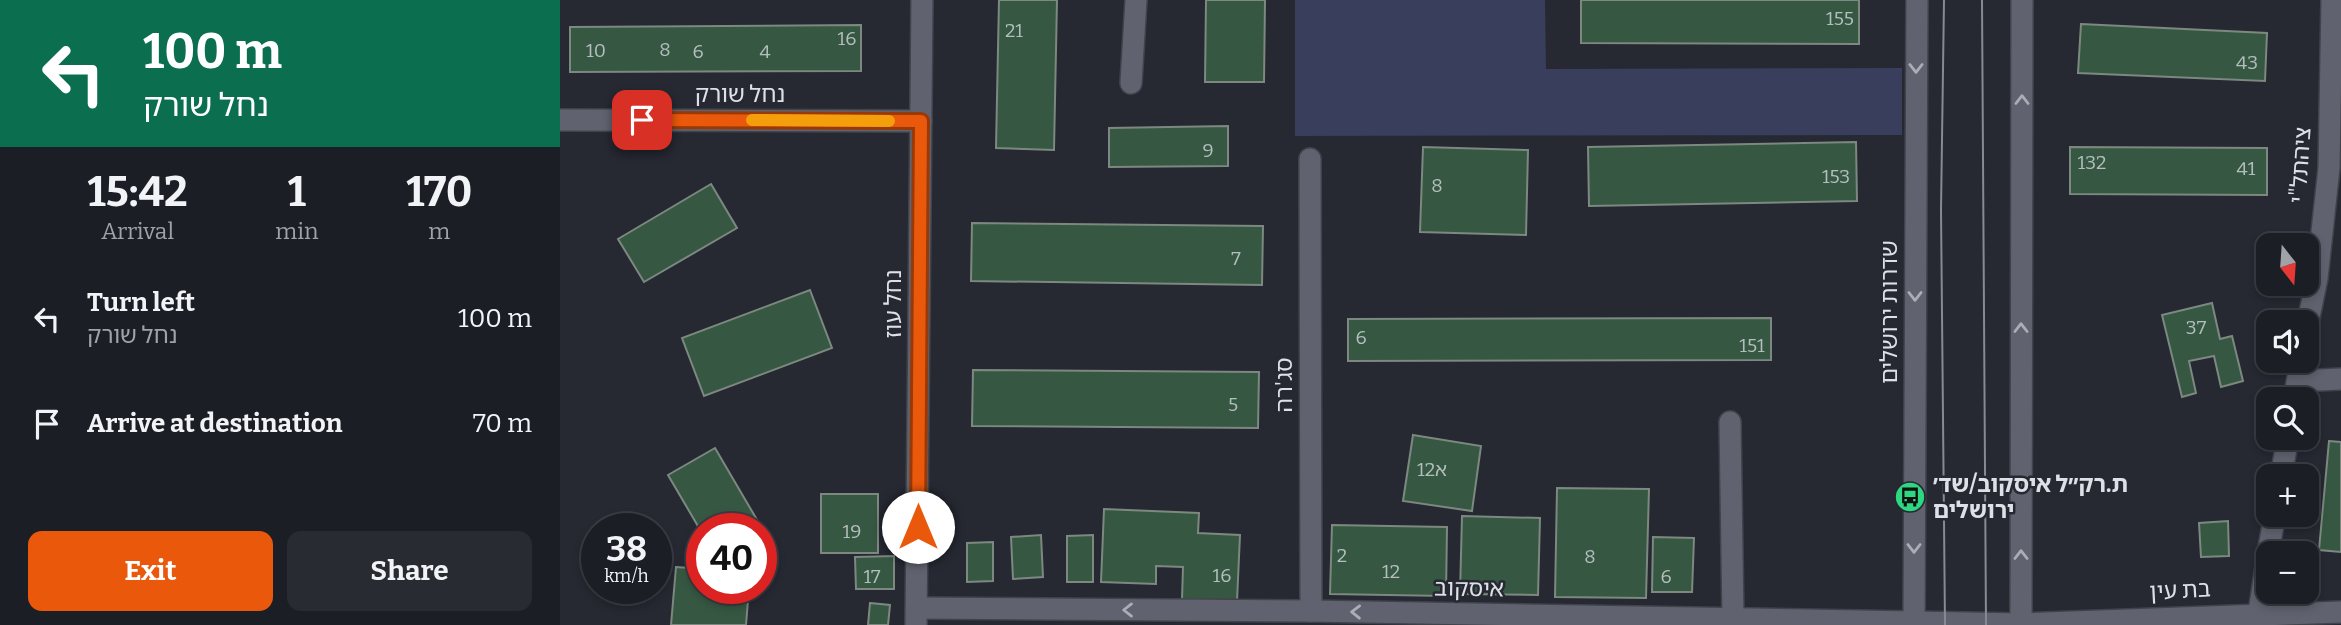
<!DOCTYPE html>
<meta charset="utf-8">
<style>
body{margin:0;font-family:Bitter,"Noto Sans Hebrew",serif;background:#292b32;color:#f1f3f6;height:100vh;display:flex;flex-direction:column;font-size:26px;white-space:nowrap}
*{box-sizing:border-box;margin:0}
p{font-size:23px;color:#a0a2a7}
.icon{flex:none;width:38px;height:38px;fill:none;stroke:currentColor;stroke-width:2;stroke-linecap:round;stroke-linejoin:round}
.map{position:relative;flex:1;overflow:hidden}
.side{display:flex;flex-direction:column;background:#1c1e26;width:560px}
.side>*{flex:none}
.top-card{background:#0b6e4f;color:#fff;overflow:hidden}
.needle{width:46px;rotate:163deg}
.tools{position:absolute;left:1696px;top:233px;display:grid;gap:14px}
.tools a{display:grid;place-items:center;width:63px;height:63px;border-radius:14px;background:#1c1e26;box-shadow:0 4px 10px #0003,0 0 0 2px #3a3c43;font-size:35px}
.speed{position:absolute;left:21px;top:513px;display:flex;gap:14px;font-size:35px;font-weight:700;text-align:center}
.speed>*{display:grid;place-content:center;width:91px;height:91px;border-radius:50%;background:#1c1e26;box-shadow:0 4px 10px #0003,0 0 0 2px #3a3c43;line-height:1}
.speed small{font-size:18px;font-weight:400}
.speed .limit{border:10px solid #d22;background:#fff;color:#111}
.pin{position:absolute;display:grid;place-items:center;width:60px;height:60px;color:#fff;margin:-30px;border-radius:14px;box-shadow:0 4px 10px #0006}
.me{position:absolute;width:77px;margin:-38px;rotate:0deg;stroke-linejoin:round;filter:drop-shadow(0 0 5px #0008)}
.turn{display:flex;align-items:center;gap:24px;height:147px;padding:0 28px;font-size:32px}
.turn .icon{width:91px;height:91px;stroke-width:2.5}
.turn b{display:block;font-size:49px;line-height:60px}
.eta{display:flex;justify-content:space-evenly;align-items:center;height:119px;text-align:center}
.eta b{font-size:42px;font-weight:700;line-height:49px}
.primary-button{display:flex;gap:14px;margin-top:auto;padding:14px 28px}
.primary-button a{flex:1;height:80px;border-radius:14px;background:#ea580c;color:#fff;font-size:28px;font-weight:700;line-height:80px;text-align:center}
.primary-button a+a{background:#292b32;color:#f1f3f6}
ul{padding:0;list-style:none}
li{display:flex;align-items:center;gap:21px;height:105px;padding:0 28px}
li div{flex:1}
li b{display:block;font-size:26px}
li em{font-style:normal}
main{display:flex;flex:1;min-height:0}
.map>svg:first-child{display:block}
.green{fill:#383e5b}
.building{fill:#365842;stroke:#7c8880;stroke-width:2}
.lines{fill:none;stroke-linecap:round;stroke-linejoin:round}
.minor-casing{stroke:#41434b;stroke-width:24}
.minor{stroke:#60636f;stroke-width:21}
.tram{stroke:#888a92;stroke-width:2}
.oneway{stroke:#acaeb7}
.route-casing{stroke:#983908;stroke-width:18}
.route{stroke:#ea580c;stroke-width:12}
.slow{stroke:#f59e0b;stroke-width:12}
.labels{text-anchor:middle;stroke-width:5;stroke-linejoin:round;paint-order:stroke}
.number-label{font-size:19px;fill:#b4bebe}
.street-label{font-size:23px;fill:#dee0e7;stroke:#262832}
.poi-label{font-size:23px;font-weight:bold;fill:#dee0e7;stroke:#262832;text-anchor:start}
</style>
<main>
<section class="side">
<div class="top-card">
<div class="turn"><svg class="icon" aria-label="left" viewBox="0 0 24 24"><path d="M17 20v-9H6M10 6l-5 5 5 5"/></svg><div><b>100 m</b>נחל שורק</div></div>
</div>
<div class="eta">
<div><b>15:42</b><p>Arrival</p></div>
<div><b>1</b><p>min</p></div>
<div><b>170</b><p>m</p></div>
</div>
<ul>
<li><svg class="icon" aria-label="left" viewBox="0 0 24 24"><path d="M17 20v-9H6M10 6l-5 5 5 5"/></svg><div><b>Turn left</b><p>נחל שורק</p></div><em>100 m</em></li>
<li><svg class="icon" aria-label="arrive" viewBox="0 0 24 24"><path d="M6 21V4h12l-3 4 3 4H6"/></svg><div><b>Arrive at destination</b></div><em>70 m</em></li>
</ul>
<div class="primary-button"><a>Exit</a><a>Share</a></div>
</section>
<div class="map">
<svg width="1781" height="625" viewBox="0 0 1781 625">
<rect width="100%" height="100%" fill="#262832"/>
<polygon class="green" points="735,0 985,0 986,69 1342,68 1342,135 735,136"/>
<g class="building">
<polygon points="439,0 497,0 494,150 436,148"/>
<polygon points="646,0 705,0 704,82 645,82"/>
<polygon points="1021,0 1299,0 1299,44 1021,43"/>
<polygon points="1521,24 1707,33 1705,81 1518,73"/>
<polygon points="301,25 301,71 10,72 10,27"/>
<polygon points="668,126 668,166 549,167 549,128"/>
<polygon points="1296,142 1297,201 1029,206 1028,147"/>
<polygon points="863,147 968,150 966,235 860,232"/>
<polygon points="1510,147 1707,148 1707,195 1510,194"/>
<polygon points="151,184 177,228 84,282 58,239"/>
<polygon points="412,223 703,226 702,285 411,281"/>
<polygon points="250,290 272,348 144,396 122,338"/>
<polygon points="1652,303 1660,339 1672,336 1683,381 1661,387 1654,356 1629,361 1636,393 1622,397 1602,315"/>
<polygon points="1211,318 1211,360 788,361 788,319"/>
<polygon points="413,370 699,372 698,428 412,426"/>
<polygon points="853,435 921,446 912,511 843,501"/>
<polygon points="1769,441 1781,442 1781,552 1759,550"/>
<polygon points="155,448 210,542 201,547 201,528 142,528 142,533 108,475"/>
<polygon points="997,488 1089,489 1086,598 995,597"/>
<rect x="261" y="494" width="57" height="59"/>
<polygon points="544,509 639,513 638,533 680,535 677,601 622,599 623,567 596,566 596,584 541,582"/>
<polygon points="902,516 980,518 978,595 900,594"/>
<polygon points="1668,521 1669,556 1641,557 1639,523"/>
<polygon points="772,525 887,527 886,596 770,594"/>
<polygon points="481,535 483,577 453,579 451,537"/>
<polygon points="533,535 533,582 507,582 507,536"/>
<polygon points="1093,537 1134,538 1132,592 1092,592"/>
<polygon points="433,542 433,581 407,582 407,543"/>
<polygon points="334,556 334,589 296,589 295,557"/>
<polygon points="116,567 142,569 142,588 189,588 186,625 111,625"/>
<polygon points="310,603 330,605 328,625 308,625"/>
</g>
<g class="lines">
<g class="minor-casing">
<g id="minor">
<polyline points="571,83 576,0"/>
<polyline points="0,120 361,121"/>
<polyline points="750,159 751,611"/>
<polyline points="1746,332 1757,278 1769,168 1772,0"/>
<polyline points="1738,381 1781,379"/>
<polyline points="1734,399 1741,360"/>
<polyline points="1170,422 1173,619"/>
<polyline points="1721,476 1728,438"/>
<polyline points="1708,553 1715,514"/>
<polyline points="357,608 751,611 1461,624 1781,612"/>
<polyline points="356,625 362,0"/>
<polyline points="1354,625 1357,0"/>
<polyline points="1461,625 1462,0"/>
<polyline points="1697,625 1708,554"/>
</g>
</g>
<use href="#minor" class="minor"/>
<g class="tram">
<polyline points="1384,0 1381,210 1385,625"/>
<polyline points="1422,0 1426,625"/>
</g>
</g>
<defs><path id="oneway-chevron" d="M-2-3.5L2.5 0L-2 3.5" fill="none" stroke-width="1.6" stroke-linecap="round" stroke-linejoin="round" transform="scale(1.75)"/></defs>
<g class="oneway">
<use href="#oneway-chevron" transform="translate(1356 68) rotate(90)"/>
<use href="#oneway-chevron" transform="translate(1462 100) rotate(-90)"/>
<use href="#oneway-chevron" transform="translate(1355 296) rotate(90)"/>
<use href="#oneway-chevron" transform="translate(1461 328) rotate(-90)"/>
<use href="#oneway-chevron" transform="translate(1354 548) rotate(90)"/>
<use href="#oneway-chevron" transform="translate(1461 555) rotate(-90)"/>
<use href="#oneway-chevron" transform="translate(568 610) rotate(-180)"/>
<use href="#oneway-chevron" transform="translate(796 612) rotate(-179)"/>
</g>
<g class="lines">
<g class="route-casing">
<polyline id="route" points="82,120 361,121 358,527"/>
</g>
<use href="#route" class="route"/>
<polyline class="slow" points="192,120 329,121"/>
</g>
<defs>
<g id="bus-disc" transform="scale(1.575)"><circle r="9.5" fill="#2ed883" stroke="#262832"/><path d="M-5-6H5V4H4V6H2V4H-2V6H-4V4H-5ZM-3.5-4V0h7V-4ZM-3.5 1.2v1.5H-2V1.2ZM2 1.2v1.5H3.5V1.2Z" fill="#111"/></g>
</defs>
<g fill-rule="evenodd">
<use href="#bus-disc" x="1350" y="497"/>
</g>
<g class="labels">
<g class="number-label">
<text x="1280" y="25">155</text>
<text x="454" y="37">21</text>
<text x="287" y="45">16</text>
<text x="105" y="56">8</text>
<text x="36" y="57">10</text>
<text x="138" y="58">6</text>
<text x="205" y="58">4</text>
<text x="1687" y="69">43</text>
<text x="648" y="157">9</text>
<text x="1532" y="169">132</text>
<text x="1686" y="175">41</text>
<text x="1276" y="183">153</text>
<text x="877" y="192">8</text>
<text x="676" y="265">7</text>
<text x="1636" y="334">37</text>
<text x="801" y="344">6</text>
<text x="1192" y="352">151</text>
<text x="673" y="411">5</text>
<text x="872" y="476">12א</text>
<text x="292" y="538">19</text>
<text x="782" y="562">2</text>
<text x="1030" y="563">8</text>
<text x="831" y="578">12</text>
<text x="662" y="582">16</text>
<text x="312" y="583">17</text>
<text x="1106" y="583">6</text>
</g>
<g class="street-label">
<text x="180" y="102">נחל שורק</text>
<text transform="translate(1740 165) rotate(-86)" y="8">ציהתל"י</text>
<text transform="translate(333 304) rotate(-90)" y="8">נחל עוז</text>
<text transform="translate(1329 312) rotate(-90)" y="8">שדרות ירושלים</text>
<text transform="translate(724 385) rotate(-90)" y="8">סג'רה</text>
<text transform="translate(909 588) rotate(1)" y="8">איסקוב</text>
<text transform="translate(1620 590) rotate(-3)" y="8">בת עין</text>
</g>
<g class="poi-label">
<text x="1373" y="492">ת.רק״ל איסקוב/שד׳<tspan x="1373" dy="26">ירושלים</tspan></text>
</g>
</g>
</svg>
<div class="tools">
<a><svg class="needle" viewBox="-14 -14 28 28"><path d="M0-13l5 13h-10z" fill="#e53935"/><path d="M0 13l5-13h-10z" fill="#a0a2a7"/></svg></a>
<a><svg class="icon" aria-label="sound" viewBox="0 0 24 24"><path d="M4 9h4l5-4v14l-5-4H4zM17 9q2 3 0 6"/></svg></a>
<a><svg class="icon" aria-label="search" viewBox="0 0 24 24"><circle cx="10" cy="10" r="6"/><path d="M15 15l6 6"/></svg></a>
<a>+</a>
<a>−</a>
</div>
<div class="speed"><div>38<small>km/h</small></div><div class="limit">40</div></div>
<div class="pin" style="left:82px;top:120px;background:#d93025"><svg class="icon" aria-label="arrive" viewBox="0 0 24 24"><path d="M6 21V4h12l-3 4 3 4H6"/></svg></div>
<svg class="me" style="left:358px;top:527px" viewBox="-20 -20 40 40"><circle r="19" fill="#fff"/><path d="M0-13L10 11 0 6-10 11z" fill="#ea580c"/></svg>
</div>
</main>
